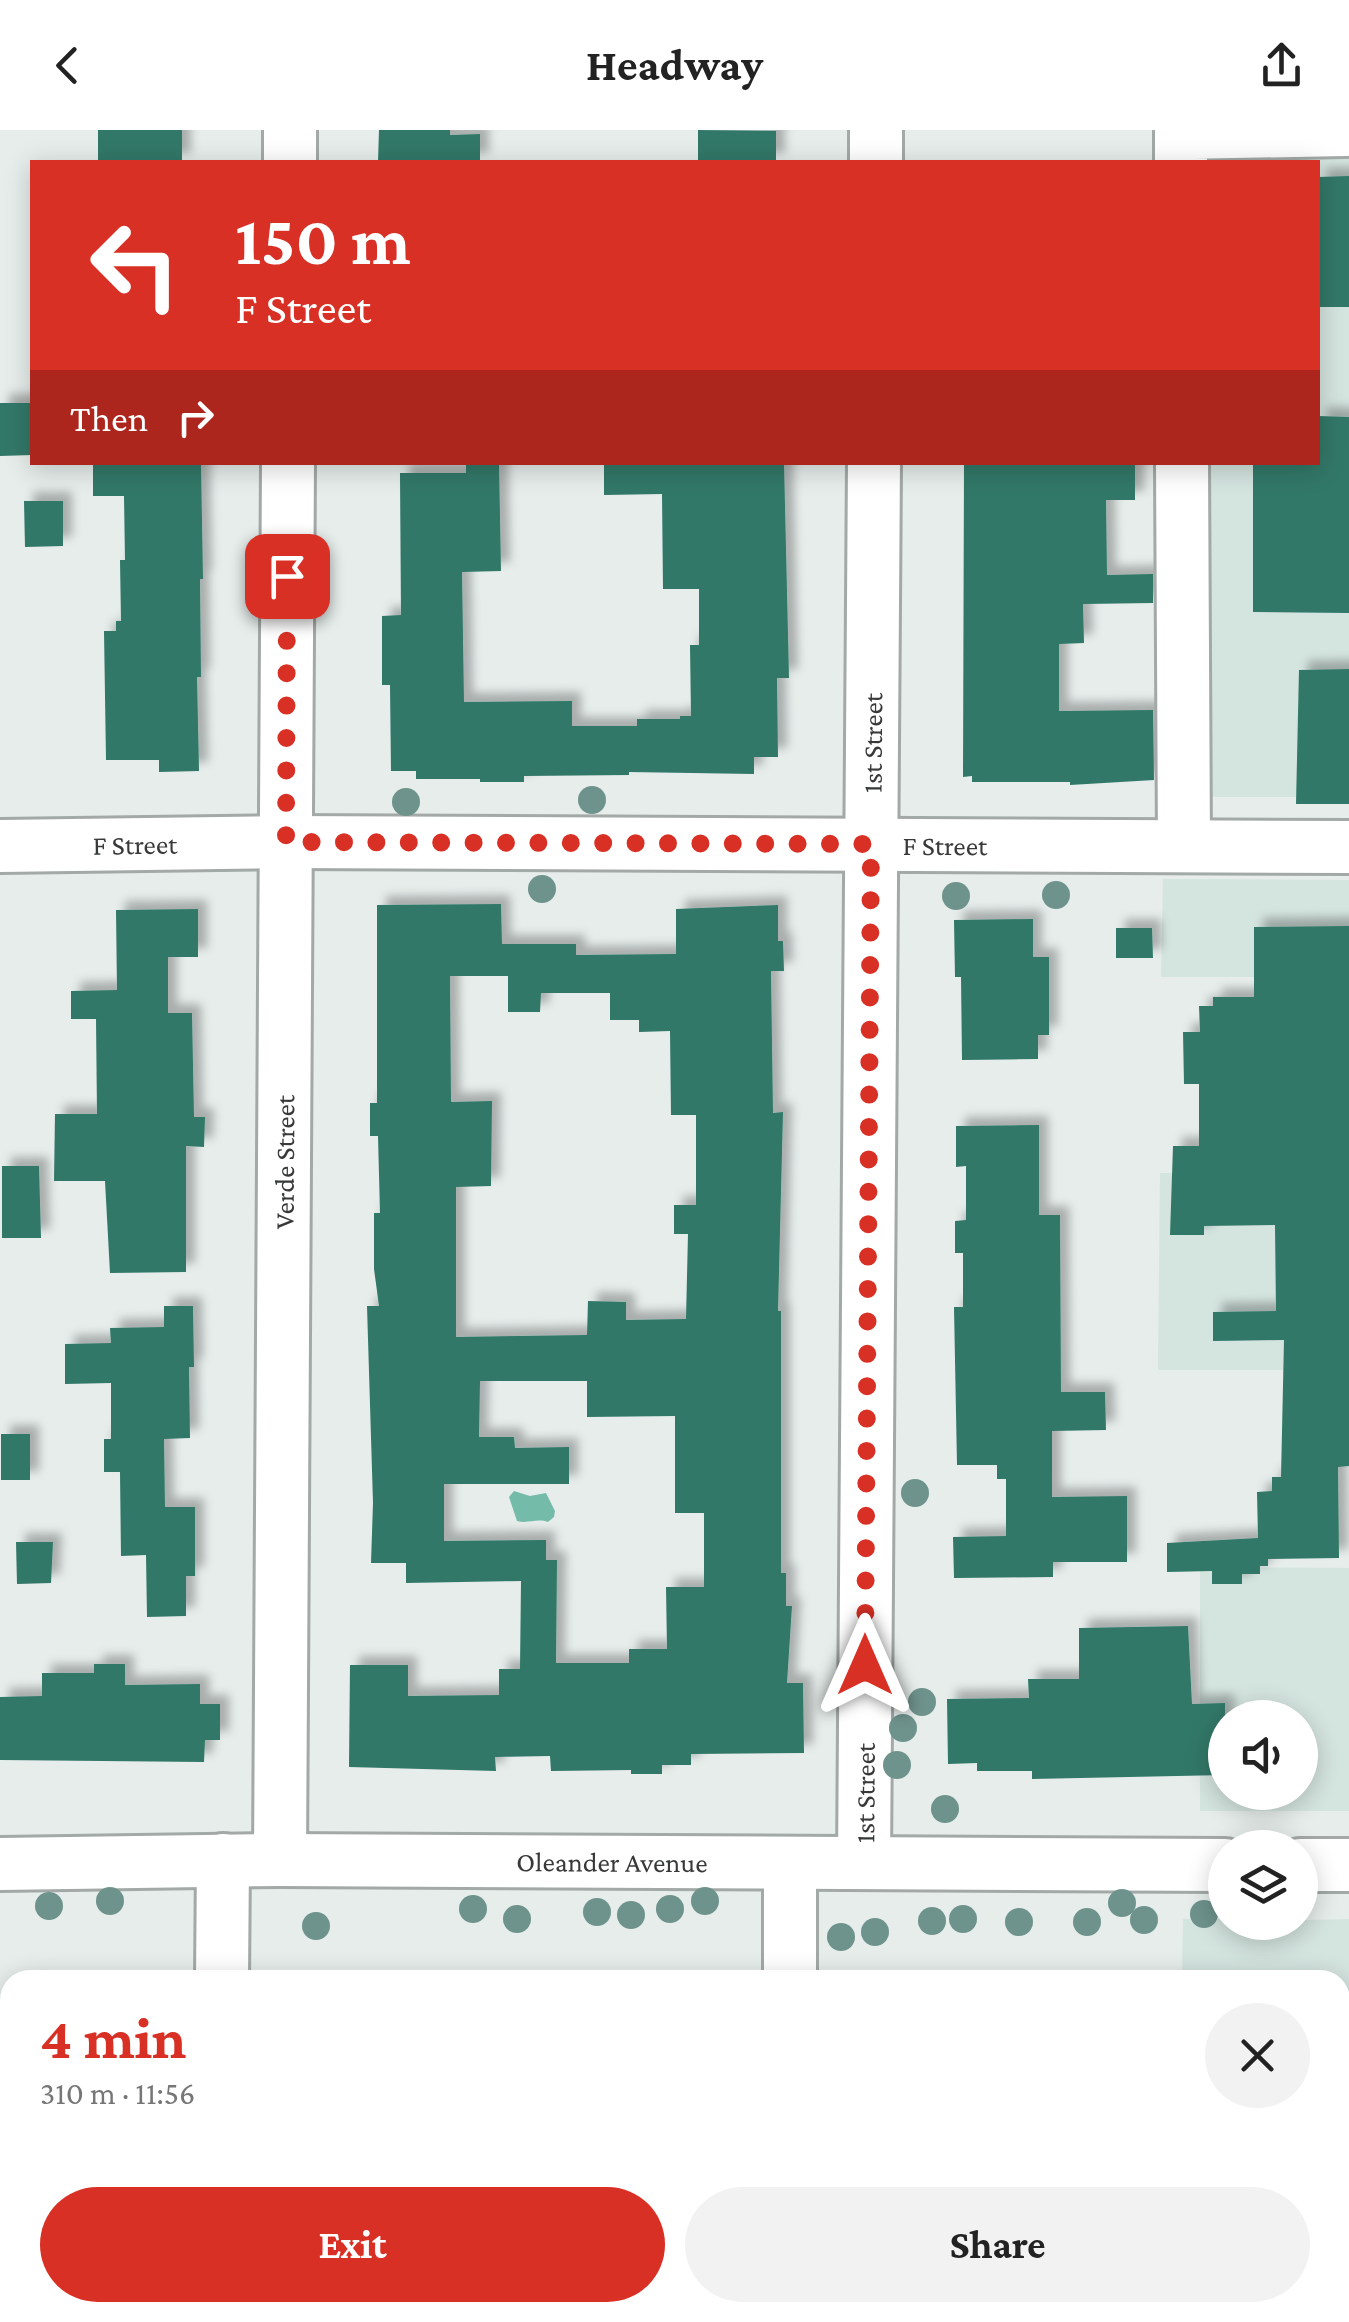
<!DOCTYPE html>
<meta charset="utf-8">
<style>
body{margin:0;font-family:"Crimson Pro",serif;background:#f2f2f2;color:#222;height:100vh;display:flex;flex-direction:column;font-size:38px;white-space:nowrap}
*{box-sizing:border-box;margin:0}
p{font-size:32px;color:#767676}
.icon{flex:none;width:55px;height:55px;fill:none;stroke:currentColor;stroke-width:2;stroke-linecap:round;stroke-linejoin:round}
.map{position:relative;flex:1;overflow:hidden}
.drawer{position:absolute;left:0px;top:1840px;width:1350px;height:352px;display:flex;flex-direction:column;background:#fff;border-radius:30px 30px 0 0;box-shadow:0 5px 25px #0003}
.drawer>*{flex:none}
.top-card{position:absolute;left:30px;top:30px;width:1290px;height:305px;border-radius:0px;box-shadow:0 5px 25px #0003;background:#d93025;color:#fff;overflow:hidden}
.fabs{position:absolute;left:1208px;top:1570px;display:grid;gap:20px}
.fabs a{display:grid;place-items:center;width:110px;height:110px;border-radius:50%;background:#fff;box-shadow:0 5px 25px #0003;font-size:50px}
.pin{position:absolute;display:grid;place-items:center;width:85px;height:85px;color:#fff;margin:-42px;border-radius:20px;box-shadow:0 5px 15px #0006}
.me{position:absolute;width:110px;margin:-55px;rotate:0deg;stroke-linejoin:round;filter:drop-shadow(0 0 8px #0008)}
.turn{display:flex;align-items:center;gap:35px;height:210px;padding:0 40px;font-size:45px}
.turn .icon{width:130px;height:130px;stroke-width:2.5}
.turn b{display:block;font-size:70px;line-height:85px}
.then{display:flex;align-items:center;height:95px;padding:0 40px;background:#0003;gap:20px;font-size:38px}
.round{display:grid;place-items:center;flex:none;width:105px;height:105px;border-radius:52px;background:#f2f2f2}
.head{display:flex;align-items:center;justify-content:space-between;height:170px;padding:0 40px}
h1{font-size:60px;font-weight:700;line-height:75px;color:#d93025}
.cta{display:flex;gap:20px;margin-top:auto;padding:20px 40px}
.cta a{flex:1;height:115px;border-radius:60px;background:#d93025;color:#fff;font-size:40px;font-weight:700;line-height:115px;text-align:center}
.cta a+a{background:#f2f2f2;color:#222}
header{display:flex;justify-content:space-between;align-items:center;height:130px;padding:0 40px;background:#fff;font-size:45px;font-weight:700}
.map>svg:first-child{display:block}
.built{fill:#d4e4df;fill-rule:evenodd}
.water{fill:#75bba9}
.building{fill:#317868;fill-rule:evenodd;filter:url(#shadow)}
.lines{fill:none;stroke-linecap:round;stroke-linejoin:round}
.minor-casing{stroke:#a2a9a7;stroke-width:58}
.minor{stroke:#fff;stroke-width:52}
.tree{fill:#6e938c}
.route{stroke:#d93025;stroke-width:18;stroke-dasharray:0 32.4}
.labels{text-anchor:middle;stroke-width:10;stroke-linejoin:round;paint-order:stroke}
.street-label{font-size:28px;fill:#373a39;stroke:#fff}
</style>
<header><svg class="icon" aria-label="back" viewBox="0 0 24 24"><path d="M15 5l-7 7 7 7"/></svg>Headway<svg class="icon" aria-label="share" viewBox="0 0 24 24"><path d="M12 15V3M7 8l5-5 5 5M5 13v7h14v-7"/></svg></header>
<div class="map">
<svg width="1349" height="2192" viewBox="0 0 1349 2192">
<defs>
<filter id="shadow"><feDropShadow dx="9" dy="-9" stdDeviation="5" flood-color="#0004"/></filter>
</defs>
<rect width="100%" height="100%" fill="#e6edeb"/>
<g class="built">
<polygon points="1349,13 1349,667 1198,667 1200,333 1318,332 1318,32 1201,32 1201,28"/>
<polygon points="1163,749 1349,750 1349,847 1161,847"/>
<polygon points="1160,1043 1349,1043 1349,1240 1158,1240"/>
<path d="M1200,1437l149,1v243h-149zM1225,1588h75v74h-75z"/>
<polygon points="1183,1789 1225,1789 1225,1792 1349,1789 1349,2013 1340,2013 1340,1850 1182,1850"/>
<polygon points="1340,2046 1349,2046 1349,2192 1149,2192 1149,2183 1340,2182"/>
</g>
<path class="water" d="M514,1361l16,5 16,-3 9,18 -1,6 -6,5c-11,-4 -20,2 -31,-1l-8,-24z"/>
<g class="building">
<rect x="98" y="0" width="84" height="32"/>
<polygon points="379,0 450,0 450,5 480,4 480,32 378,32"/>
<polygon points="698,0 776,1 776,32 698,32"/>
<polygon points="1349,46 1349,177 1318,177 1318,47"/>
<polygon points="0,273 32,273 32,325 0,326"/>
<polygon points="1318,286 1349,287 1349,483 1253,482 1253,332 1318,332"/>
<polygon points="93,332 201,332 203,449 200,449 201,547 197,547 199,641 159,642 159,630 106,630 104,501 116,501 116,491 121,491 120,430 125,430 124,366 93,366"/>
<polygon points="466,332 499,332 501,441 462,442 464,572 572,571 572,596 637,596 637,589 680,589 680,586 691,586 690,515 699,515 699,459 663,459 662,364 604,365 604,332 784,332 789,548 777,548 778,627 754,627 754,644 629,642 629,645 524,646 524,652 480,652 480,649 416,649 416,641 391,641 390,555 382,555 382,486 401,485 400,343 466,343"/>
<polygon points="964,332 1135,332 1135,370 1106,370 1107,445 1153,444 1153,473 1083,474 1084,513 1059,514 1059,581 1153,580 1154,650 1070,655 1070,652 972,652 972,646 963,647"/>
<polygon points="24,371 63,371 63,416 25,417"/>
<polygon points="1349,539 1349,674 1296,674 1299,540"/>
<path d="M501,774l1,40h74v11l100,-1v-45l102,-4v36h5l1,30h-13l2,142 10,-1 -5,199h3v262h5v33h6l-5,77h16l1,70 -113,1v11h-29v9h-31v-4l-80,1 -1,-15 -55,1 1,14 -147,-4 1,-102h58v31l91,-1v-26h21l1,-88 -115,2v-20h-35l2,-60 -6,-197h12l-5,-37v-56h6l-2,-77h-8v-33h7v-198zM450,846h58v36h32l1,-19h69v27h29v12l31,-1 1,84h25v90h-22v29h14l-2,85 -60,1v-18l-38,-1 -1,34 -131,2v-150l35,-1 1,-85 -41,1zM480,1251h107v36l88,-1v97h29v74h-38l1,62h-38v14h-73l1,-103h-11v-20l-102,1v-57h125v-37l-54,1 -1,-11h-35z"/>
<polygon points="198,779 198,827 168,827 168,883 192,883 194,987 205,987 204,1017 186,1016 186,1142 110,1143 105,1051 54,1051 55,984 97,984 96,889 71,889 71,861 117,860 116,780"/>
<polygon points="1033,789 1033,827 1049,827 1049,905 1038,905 1038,929 962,930 961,847 955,847 954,790"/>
<polygon points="1349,796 1349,1336 1338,1337 1339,1428 1268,1429 1268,1436 1260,1436 1260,1444 1242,1444 1242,1454 1212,1454 1212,1441 1167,1442 1167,1413 1258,1408 1257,1362 1272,1361 1272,1347 1281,1347 1284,1210 1213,1211 1213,1182 1276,1181 1275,1095 1204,1096 1204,1105 1170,1105 1173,1016 1199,1016 1199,954 1184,954 1183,902 1200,902 1199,876 1213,876 1213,867 1254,867 1254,797"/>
<polygon points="1116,798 1152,798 1153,828 1116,828"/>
<polygon points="1039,995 1039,1085 1060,1085 1061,1262 1105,1262 1106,1300 1052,1301 1052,1367 1127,1366 1127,1432 1053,1432 1053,1447 954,1448 953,1407 1006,1406 1006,1349 997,1349 997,1335 957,1335 954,1177 963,1177 963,1123 955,1123 955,1091 966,1090 966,1036 956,1037 956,996"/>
<polygon points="2,1036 39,1036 41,1108 2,1108"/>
<polygon points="164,1176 193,1176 194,1237 189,1237 190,1308 164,1309 165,1377 195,1377 195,1446 186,1446 186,1486 147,1487 146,1425 121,1426 120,1342 104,1342 104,1309 111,1309 111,1253 65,1254 65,1214 111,1213 110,1198 164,1197"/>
<rect x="1" y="1304" width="29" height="46"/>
<polygon points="16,1412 53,1412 51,1453 17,1454"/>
<polygon points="1188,1496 1192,1574 1225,1573 1225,1645 1032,1649 1032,1641 977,1641 977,1633 948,1634 947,1569 1029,1568 1028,1549 1079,1549 1079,1498"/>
<polygon points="94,1534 125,1534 125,1555 200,1554 200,1574 220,1574 220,1610 205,1610 204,1632 0,1630 0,1567 42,1566 42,1543 94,1543"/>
</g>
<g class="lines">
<g class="minor-casing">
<g id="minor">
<polyline points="290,32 290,0"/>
<polyline points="876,32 876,0"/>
<polyline points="1181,32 1181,3 1345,0"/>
<polyline points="1182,332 1184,716"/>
<path id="s1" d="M0,716l286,-4 1063,5"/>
<path id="s2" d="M280,1730l8,-1398"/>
<path id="s3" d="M864,1733l10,-1401"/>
<path id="s4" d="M0,1734l280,-4 945,5"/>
<polyline points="1300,1735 1349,1735"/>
<polyline points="222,1850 223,1730"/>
<polyline points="790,1850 790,1733"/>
<polyline points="0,2033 10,2033"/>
<polyline points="1340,2034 1349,2034"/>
<polyline points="1124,2182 1124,2192"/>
<polyline points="220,2192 220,2182"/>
<polyline points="501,2192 501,2182"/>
<polyline points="788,2192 788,2182"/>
</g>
</g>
<use href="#minor" class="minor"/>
</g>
<g class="tree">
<circle cx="592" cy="670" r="14"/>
<circle cx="406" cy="672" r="14"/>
<circle cx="542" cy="759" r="14"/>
<circle cx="1056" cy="765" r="14"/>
<circle cx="956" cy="766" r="14"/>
<circle cx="915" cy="1363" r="14"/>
<circle cx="922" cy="1572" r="14"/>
<circle cx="903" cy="1598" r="14"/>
<circle cx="897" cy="1635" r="14"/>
<circle cx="945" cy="1679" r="14"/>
<circle cx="110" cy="1771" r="14"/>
<circle cx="705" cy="1771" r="14"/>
<circle cx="1122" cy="1773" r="14"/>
<circle cx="49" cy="1776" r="14"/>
<circle cx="473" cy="1779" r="14"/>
<circle cx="670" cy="1779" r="14"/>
<circle cx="597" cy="1782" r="14"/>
<circle cx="1204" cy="1784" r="14"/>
<circle cx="631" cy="1785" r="14"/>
<circle cx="517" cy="1789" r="14"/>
<circle cx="963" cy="1789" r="14"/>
<circle cx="1144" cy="1790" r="14"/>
<circle cx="932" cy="1791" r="14"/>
<circle cx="1019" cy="1792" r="14"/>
<circle cx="1087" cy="1792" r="14"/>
<circle cx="316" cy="1796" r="14"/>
<circle cx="875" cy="1802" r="14"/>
<circle cx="841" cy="1807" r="14"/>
</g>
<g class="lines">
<polyline class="route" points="287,446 286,712 871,714 865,1535"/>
</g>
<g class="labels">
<g class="street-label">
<text dy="10" stroke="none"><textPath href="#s3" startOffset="1120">1st Street</textPath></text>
<text dy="10" stroke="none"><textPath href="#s1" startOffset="135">F Street</textPath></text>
<text dy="10" stroke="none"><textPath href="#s1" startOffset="945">F Street</textPath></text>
<text dy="10" stroke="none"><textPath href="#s2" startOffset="698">Verde Street</textPath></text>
<text dy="10" stroke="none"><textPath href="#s3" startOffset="70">1st Street</textPath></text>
<text dy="10" stroke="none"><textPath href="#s4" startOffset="612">Oleander Avenue</textPath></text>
</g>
</g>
</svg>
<div class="fabs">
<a><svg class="icon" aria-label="sound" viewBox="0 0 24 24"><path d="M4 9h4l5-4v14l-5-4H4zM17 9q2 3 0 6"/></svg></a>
<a><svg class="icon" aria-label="layers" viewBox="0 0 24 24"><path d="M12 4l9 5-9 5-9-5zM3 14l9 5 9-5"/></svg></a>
</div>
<div class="pin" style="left:287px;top:446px;background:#d93025"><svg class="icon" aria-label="arrive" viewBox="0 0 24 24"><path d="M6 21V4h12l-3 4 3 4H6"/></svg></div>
<svg class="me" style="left:865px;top:1535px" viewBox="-20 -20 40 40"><path d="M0-17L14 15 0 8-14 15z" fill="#d93025" stroke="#fff" stroke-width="4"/></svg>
<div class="top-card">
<div class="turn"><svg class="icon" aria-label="left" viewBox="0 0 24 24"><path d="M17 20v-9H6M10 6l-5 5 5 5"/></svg><div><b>150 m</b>F Street</div></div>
<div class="then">Then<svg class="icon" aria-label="right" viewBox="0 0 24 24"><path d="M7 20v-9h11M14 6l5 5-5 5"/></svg></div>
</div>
<section class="drawer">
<div class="head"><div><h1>4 min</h1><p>310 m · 11:56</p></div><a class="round"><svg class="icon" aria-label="close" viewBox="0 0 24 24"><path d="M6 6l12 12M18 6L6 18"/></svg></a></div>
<div class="cta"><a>Exit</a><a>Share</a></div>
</section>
</div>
